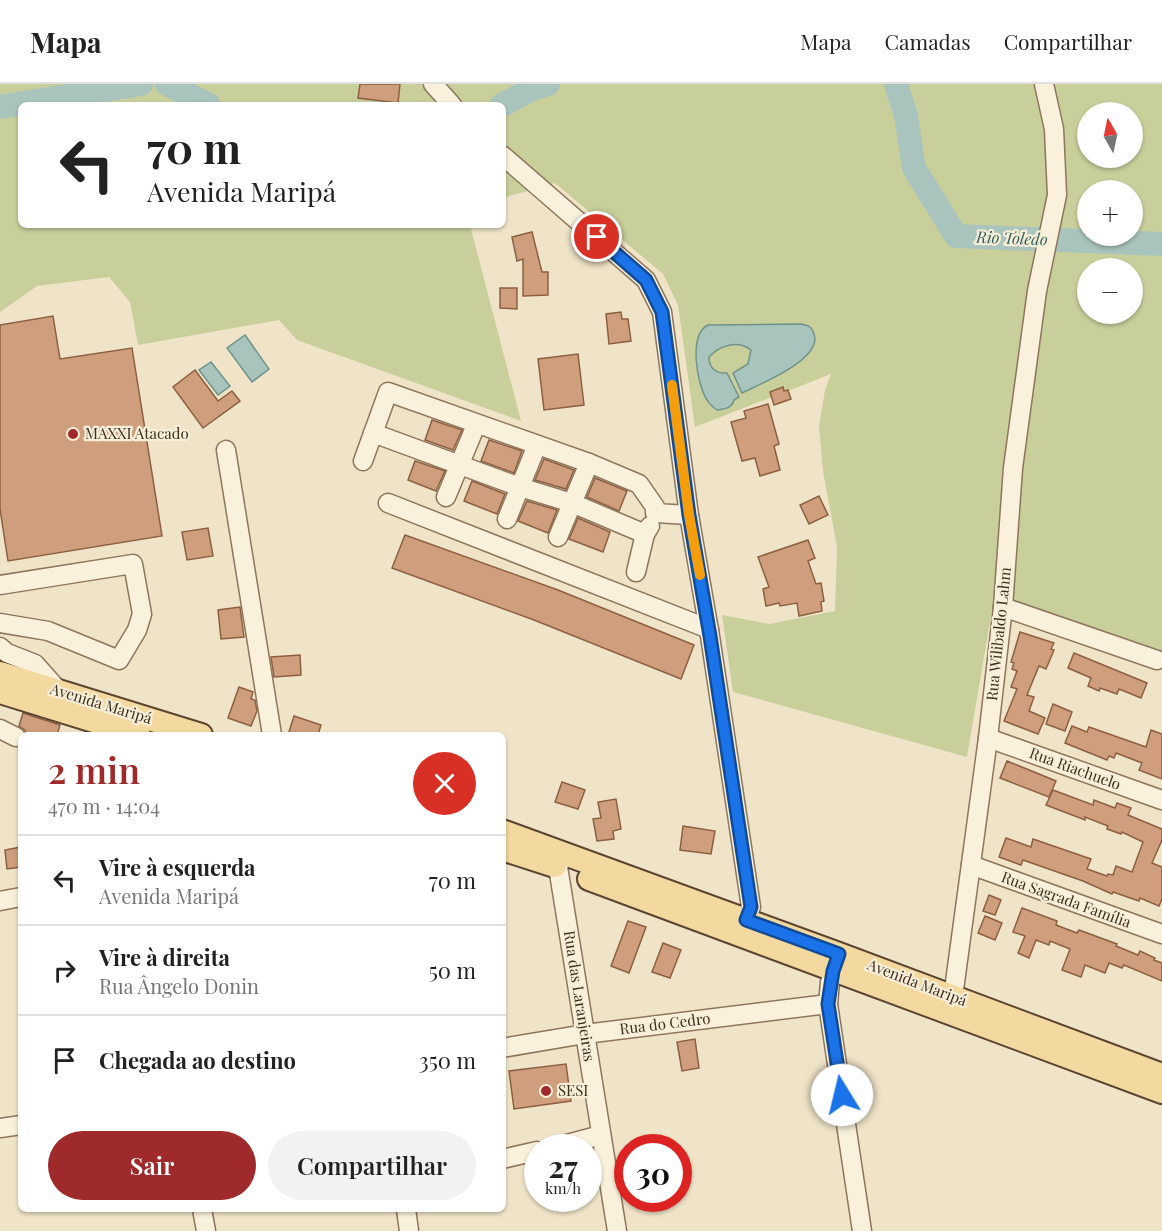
<!DOCTYPE html>
<html lang="pt">
<meta charset="utf-8">
<style>
body{margin:0;font-family:"Playfair Display",serif;background:#f2f2f2;color:#222;height:100vh;display:flex;flex-direction:column;font-size:22px;white-space:nowrap}
*{box-sizing:border-box;margin:0}
p{font-size:20px;color:#767676}
.icon{flex:none;width:33px;height:33px;fill:none;stroke:currentColor;stroke-width:2;stroke-linecap:round;stroke-linejoin:round}
.map{position:relative;flex:1;overflow:hidden}
.side{position:absolute;left:18px;top:648px;width:488px;height:480px;display:flex;flex-direction:column;background:#fff;border-radius:9px;box-shadow:0 2px 4px #0004}
.side>*{flex:none}
.top-card{position:absolute;left:18px;top:18px;width:488px;height:126px;border-radius:9px;box-shadow:0 2px 4px #0004;background:#fff;color:#222;overflow:hidden}
.needle{width:39px;rotate:351deg}
.fabs{position:absolute;left:1077px;top:18px;display:grid;gap:12px}
.fabs a{display:grid;place-items:center;width:66px;height:66px;border-radius:50%;background:#fff;box-shadow:0 2px 4px #0004;font-size:30px}
.speed{position:absolute;left:524px;top:1050px;display:flex;gap:12px;font-size:30px;font-weight:700;text-align:center}
.speed>*{display:grid;place-content:center;width:78px;height:78px;border-radius:50%;background:#fff;box-shadow:0 2px 4px #0004;line-height:1}
.speed small{font-size:15px;font-weight:400}
.speed .limit{border:9px solid #d22;background:#fff;color:#111}
.pin{position:absolute;display:grid;place-items:center;width:51px;height:51px;color:#fff;margin:-26px;border:3px solid #fff;border-radius:50%;box-shadow:0 2px 6px #0007}
.me{position:absolute;width:66px;margin:-33px;rotate:351deg;stroke-linejoin:round;filter:drop-shadow(0 0 4px #0008)}
.turn{display:flex;align-items:center;gap:21px;height:126px;padding:0 30px;font-size:27px}
.turn .icon{width:78px;height:78px;stroke-width:2.5}
.turn b{display:block;font-size:42px;line-height:51px}
.round{display:grid;place-items:center;flex:none;width:63px;height:63px;border-radius:32px;background:#f2f2f2}
.head{display:flex;align-items:center;justify-content:space-between;height:102px;padding:0 30px}
h1{font-size:36px;font-weight:600;line-height:45px;color:#9e2a2b}
.action{display:flex;gap:12px;margin-top:auto;padding:12px 30px}
.action a{flex:1;height:69px;border-radius:36px;background:#9e2a2b;color:#fff;font-size:24px;font-weight:600;line-height:69px;text-align:center}
.action a+a{background:#f2f2f2;color:#222}
ul{padding:0;list-style:none}
li{display:flex;align-items:center;gap:18px;height:90px;padding:0 30px;border-top:2px solid #e0e0e0}
li div{flex:1}
li b{display:block;font-size:22px}
li em{font-style:normal}
header{display:flex;align-items:center;gap:36px;box-sizing:border-box;height:84px;padding:0 30px;background:#fff;border-bottom:2px solid #e0e0e0}
header strong{font-size:28px}
nav{display:flex;gap:33px;margin-inline-start:auto;font-size:21px}
.map>svg:first-child{display:block}
.green{fill:#c9cf9b;fill-rule:evenodd}
.water{fill:#a9c4bc;stroke:#6f938a;stroke-width:1.5}
.lines{fill:none;stroke-linecap:round;stroke-linejoin:round}
.river{stroke:#a9c4bc;stroke-width:24}
.building{fill:#cf9f7d;stroke:#8d5f41;stroke-width:1.5}
.minor-casing{stroke:#8d765c;stroke-width:21}
.major-casing{stroke:#5b4430;stroke-width:26}
.minor{stroke:#faf1dc;stroke-width:18}
.major{stroke:#f3d9a0;stroke-width:22}
.route-casing{stroke:#114b97;stroke-width:15}
.route{stroke:#1a73e8;stroke-width:10}
.slow{stroke:#f59e0b;stroke-width:10}
.poi-dot{fill:#9e2a2b;stroke:#f7eed8;stroke-width:2}
.labels{text-anchor:middle;stroke-width:4.5;stroke-linejoin:round;paint-order:stroke}
.poi-label{font-size:15px;fill:#3d2e20;stroke:#f7eed8;text-anchor:start}
.street-label{font-size:15px;fill:#3d2e20;stroke:#f7eed8}
.water-label{font-size:16px;font-style:italic;fill:#2f5d5a;stroke:#f7eed8}
</style>
<header>
<strong>Mapa</strong>
<nav><a>Mapa</a><a>Camadas</a><a>Compartilhar</a></nav>
</header>
<div class="map">
<svg width="1162" height="1147" viewBox="0 0 1162 1147">
<rect width="100%" height="100%" fill="#f0e4c8"/>
<path class="green" d="M0,0h1162v580l-170,-54 -25,147 -234,-65 -11,-77 47,9 66,-13 2,-64 -14,-76 -4,-45 6,-36 6,-16 -136,53 -17,-122 -15,-31 -108,-91 -52,15 -1,-93h-481v120h449l51,196 -224,-81 -18,-20 -141,25 -8,-43 -21,-25 -72,9 -37,26zM1088,28h44v46h-44zM1088,106h44v46h-44zM1088,184h44v46h-44z"/>
<g class="water">
<path d="M800,240c7,1 12,2 14,10 9,25 -54,50 -72,59l-9,-20 15,-9 3,-14c-13,-10 -31,-5 -42,7 0,11 7,17 18,16l12,24 -5,3c-2,8 -9,9 -17,10 -4,-3 -8,-6 -10,-10 -10,-16 -19,-65 1,-75z"/>
<polygon points="245,251 269,285 252,298 227,264"/>
<polygon points="211,278 230,302 218,311 199,286"/>
</g>
<g class="lines">
<g class="river">
<polyline points="167,0 209,21"/>
<polyline points="896,0 906,32 914,84 956,152 1162,160"/>
<polyline points="502,21 532,5 548,0"/>
<polyline points="0,23 141,0"/>
</g>
</g>
<g class="building">
<polygon points="360,0 400,0 398,19 358,14"/>
<polygon points="532,148 542,188 548,188 548,211 523,212 523,175 517,177 512,153"/>
<polygon points="500,204 517,204 517,225 500,224"/>
<polygon points="621,228 622,235 628,235 631,257 609,260 606,230"/>
<polygon points="53,232 60,275 132,264 162,452 8,477 0,425 0,241"/>
<polygon points="578,270 584,321 544,326 538,275"/>
<polygon points="195,286 218,317 232,307 240,317 203,344 173,303"/>
<polygon points="783,303 784,307 788,306 791,315 774,321 770,308"/>
<polygon points="768,320 779,360 774,362 780,386 760,392 755,374 742,377 731,338 746,334 744,327"/>
<polygon points="432,336 462,346 453,366 425,356"/>
<polygon points="489,356 522,367 514,389 481,377"/>
<polygon points="544,375 574,386 566,405 535,396"/>
<polygon points="415,377 445,387 436,407 408,396"/>
<polygon points="595,394 627,407 619,427 587,413"/>
<polygon points="472,397 505,410 497,430 464,417"/>
<polygon points="819,412 828,431 809,440 800,421"/>
<polygon points="527,417 557,426 548,449 518,437"/>
<polygon points="578,434 610,448 603,468 569,455"/>
<polygon points="208,444 213,472 187,476 182,448"/>
<polygon points="405,451 558,506 694,561 681,595 534,536 392,484"/>
<polygon points="808,456 815,474 808,477 816,500 821,499 824,517 821,518 822,527 799,532 797,519 780,522 779,519 766,522 763,505 769,503 758,473"/>
<polygon points="240,523 244,553 221,555 218,526"/>
<polygon points="1020,548 1054,559 1051,565 1054,566 1046,585 1039,582 1027,611 1034,613 1029,627 1045,634 1038,650 1004,637 1017,605 1011,603 1017,587 1012,585 1014,579 1011,578"/>
<polygon points="1074,569 1147,599 1141,614 1119,605 1117,610 1100,604 1099,607 1088,602 1091,594 1068,584"/>
<polygon points="300,571 301,591 274,593 271,573"/>
<polygon points="239,603 253,608 251,615 255,616 257,627 251,642 228,634"/>
<polygon points="1053,620 1072,628 1065,647 1046,640"/>
<polygon points="23,629 60,641 57,651 27,651 25,646 19,642"/>
<polygon points="294,632 321,641 318,651 288,651"/>
<polygon points="1072,642 1087,648 1089,643 1146,663 1151,646 1162,650 1162,695 1139,686 1142,679 1116,669 1114,674 1109,672 1107,676 1065,659"/>
<polygon points="1007,677 1056,697 1049,713 1000,694"/>
<polygon points="562,698 585,706 578,725 555,718"/>
<polygon points="1053,706 1093,721 1094,716 1115,724 1117,719 1131,724 1128,731 1162,745 1162,756 1152,779 1162,783 1162,815 1159,822 1140,814 1139,817 1113,808 1112,810 1083,797 1023,776 1021,781 999,773 1006,754 1031,763 1033,755 1091,775 1087,785 1107,792 1108,790 1113,791 1116,782 1132,788 1143,758 1122,748 1121,750 1107,745 1108,742 1085,733 1085,736 1046,721"/>
<polygon points="616,715 621,745 613,747 614,755 597,757 593,735 601,734 598,718"/>
<polygon points="683,742 715,747 711,770 680,766"/>
<polygon points="21,763 21,783 7,785 5,766"/>
<polygon points="989,811 1001,816 995,831 983,827"/>
<polygon points="1022,824 1057,837 1056,841 1077,849 1079,846 1117,860 1116,862 1138,871 1140,867 1155,874 1154,876 1162,879 1162,897 1124,881 1122,884 1109,879 1105,889 1085,881 1081,893 1062,886 1070,865 1050,857 1049,861 1036,856 1029,874 1018,869 1025,852 1013,848"/>
<polygon points="985,832 1002,839 995,856 978,849"/>
<polygon points="628,837 646,843 629,889 611,882"/>
<polygon points="663,859 681,866 670,894 652,888"/>
<polygon points="695,955 699,984 682,987 677,958"/>
<polygon points="566,980 571,1017 514,1025 509,987"/>
</g>
<g class="lines">
<g class="minor-casing">
<g id="minor">
<polyline points="433,0 452,21"/>
<polyline points="502,71 646,196 662,228 689,431 710,552 751,823 741,847"/>
<polyline points="373,349 520,403 572,419 645,450"/>
<polyline points="226,366 272,651"/>
<polyline points="363,377 388,308 589,379 639,400 655,423 655,429 689,431"/>
<polyline points="446,413 476,341"/>
<polyline points="388,419 709,545"/>
<polyline points="507,435 537,361"/>
<polyline points="558,453 589,379"/>
<polyline points="636,488 645,450 650,442"/>
<polyline points="0,501 133,480 142,530 137,546 119,576 48,547 0,539"/>
<polyline points="1003,523 1157,576"/>
<polyline points="0,563 7,569 35,580 59,607"/>
<polyline points="0,645 16,653"/>
<polyline points="988,654 1162,716"/>
<polyline points="563,771 558,783 617,1147"/>
<polyline points="971,781 1162,850"/>
<polyline points="0,817 21,813"/>
<polyline points="838,874 830,898 828,920 862,1147"/>
<polyline points="948,925 953,913 988,654 1003,523 1013,384 1037,207 1057,111 1054,45 1044,0"/>
<polyline points="502,964 585,950 828,920"/>
<polyline points="0,1044 21,1041"/>
<polyline points="552,1064 601,1051"/>
<polyline points="502,1075 537,1067"/>
<polyline points="202,1125 206,1147"/>
<polyline points="406,1125 409,1147"/>
</g>
</g>
<g class="major-casing">
<g id="major">
<polyline points="0,589 201,651"/>
<polyline points="0,608 139,651"/>
<polyline points="502,747 839,870 1162,991"/>
<polyline points="502,765 555,782"/>
<polyline points="589,795 1162,1008"/>
</g>
</g>
<use href="#minor" class="minor"/>
<use href="#major" class="major"/>
</g>
<g class="lines">
<g class="route-casing">
<polyline id="route" points="597,153 646,196 662,228 689,431 710,552 751,823 746,836 839,870 833,887 828,920 842,1011"/>
</g>
<use href="#route" class="route"/>
<polyline class="slow" points="672,301 689,431 700,491"/>
</g>
<g class="poi-dot">
<circle cx="73" cy="350" r="6"/>
<circle cx="546" cy="1007" r="6"/>
</g>
<g class="labels">
<g class="poi-label">
<text x="85" y="355">MAXXI Atacado</text>
<text x="558" y="1012">SESI</text>
</g>
<g class="street-label">
<text transform="translate(999 550) rotate(-84)" y="5">Rua Wilibaldo Lahm</text>
<text transform="translate(101 620) rotate(17)" y="5">Avenida Maripá</text>
<text transform="translate(1075 685) rotate(20)" y="5">Rua Riachuelo</text>
<text transform="translate(1066 816) rotate(20)" y="5">Rua Sagrada Família</text>
<text transform="translate(917 899) rotate(21)" y="5">Avenida Maripá</text>
<text transform="translate(579 912) rotate(81)" y="5">Rua das Laranjeiras</text>
<text transform="translate(665 940) rotate(-7)" y="5">Rua do Cedro</text>
</g>
<g class="water-label">
<text transform="translate(1012 154) rotate(2)" y="6">Rio Toledo</text>
</g>
</g>
</svg>
<div class="fabs">
<a><svg class="needle" viewBox="-14 -14 28 28"><path d="M0-13l5 13h-10z" fill="#e53935"/><path d="M0 13l5-13h-10z" fill="#767676"/></svg></a>
<a>+</a>
<a>−</a>
</div>
<div class="speed"><div>27<small>km/h</small></div><div class="limit">30</div></div>
<div class="pin" style="left:597px;top:153px;background:#d93025"><svg class="icon" aria-label="arrive" viewBox="0 0 24 24"><path d="M6 21V4h12l-3 4 3 4H6"/></svg></div>
<svg class="me" style="left:842px;top:1011px" viewBox="-20 -20 40 40"><circle r="19" fill="#fff"/><path d="M0-13L10 11 0 6-10 11z" fill="#1a73e8"/></svg>
<div class="top-card">
<div class="turn"><svg class="icon" aria-label="left" viewBox="0 0 24 24"><path d="M17 20v-9H6M10 6l-5 5 5 5"/></svg><div><b>70 m</b>Avenida Maripá</div></div>
</div>
<section class="side">
<div class="head"><div><h1>2 min</h1><p>470 m · 14:04</p></div><a class="round" style="background:#d93025;color:#fff"><svg class="icon" aria-label="close" viewBox="0 0 24 24"><path d="M6 6l12 12M18 6L6 18"/></svg></a></div>
<ul>
<li><svg class="icon" aria-label="left" viewBox="0 0 24 24"><path d="M17 20v-9H6M10 6l-5 5 5 5"/></svg><div><b>Vire à esquerda</b><p>Avenida Maripá</p></div><em>70 m</em></li>
<li><svg class="icon" aria-label="right" viewBox="0 0 24 24"><path d="M7 20v-9h11M14 6l5 5-5 5"/></svg><div><b>Vire à direita</b><p>Rua Ângelo Donin</p></div><em>50 m</em></li>
<li><svg class="icon" aria-label="arrive" viewBox="0 0 24 24"><path d="M6 21V4h12l-3 4 3 4H6"/></svg><div><b>Chegada ao destino</b></div><em>350 m</em></li>
</ul>
<div class="action"><a>Sair</a><a>Compartilhar</a></div>
</section>
</div>
